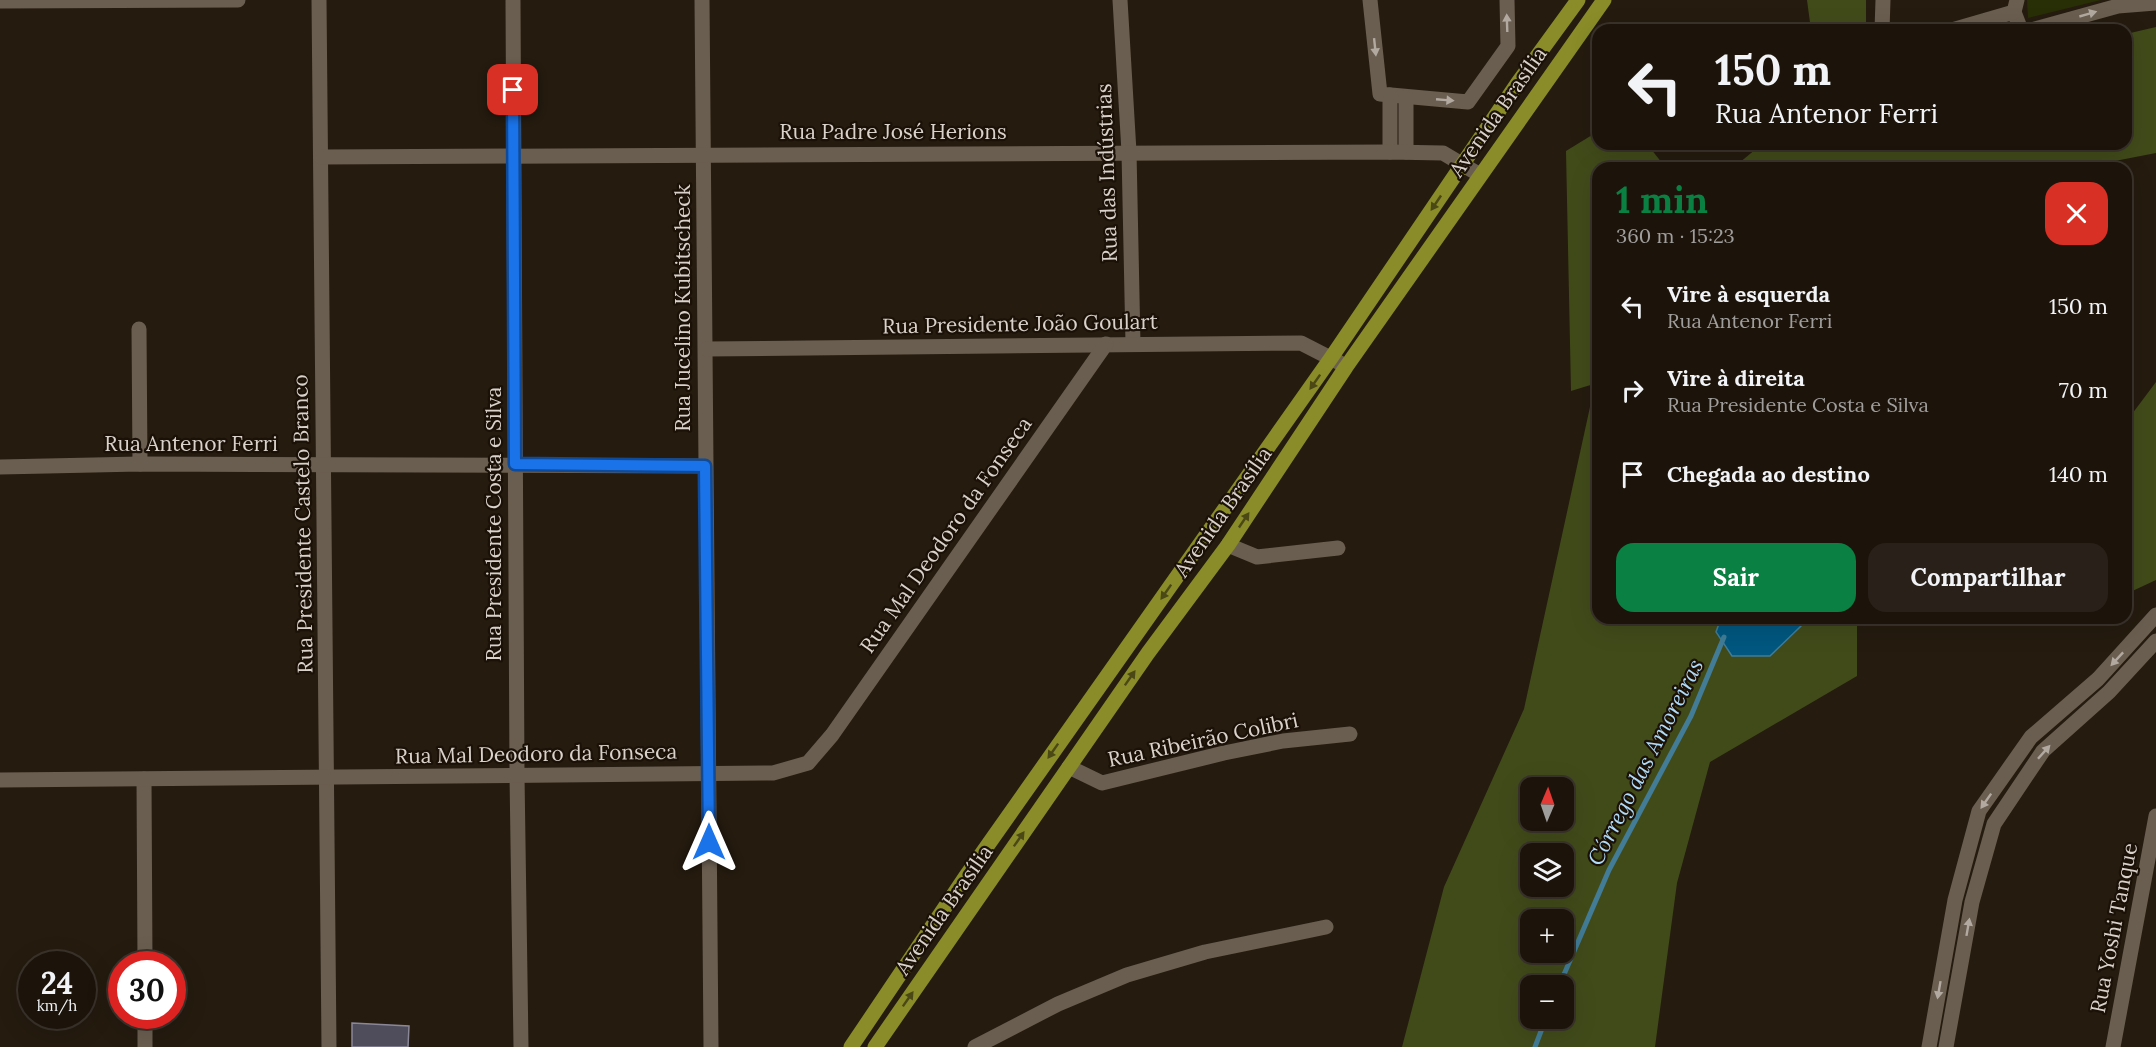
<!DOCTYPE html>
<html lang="pt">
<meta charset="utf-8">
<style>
body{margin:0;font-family:Lora,serif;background:#292119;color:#f1f3f6;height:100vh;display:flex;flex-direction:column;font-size:22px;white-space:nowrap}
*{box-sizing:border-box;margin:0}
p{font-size:20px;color:#a09e9d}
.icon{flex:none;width:33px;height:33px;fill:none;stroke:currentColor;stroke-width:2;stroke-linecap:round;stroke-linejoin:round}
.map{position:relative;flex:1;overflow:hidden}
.side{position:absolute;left:1592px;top:162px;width:540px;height:462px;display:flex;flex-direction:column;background:#1c140b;border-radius:18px;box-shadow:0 6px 24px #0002,0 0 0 2px #3a332c}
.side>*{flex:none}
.hud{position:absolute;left:1592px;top:24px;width:540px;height:126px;border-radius:18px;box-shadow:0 6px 24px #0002,0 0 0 2px #3a332c;background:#1c140b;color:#f1f3f6;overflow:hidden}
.needle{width:39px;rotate:2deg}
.fabs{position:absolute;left:1520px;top:777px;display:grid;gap:12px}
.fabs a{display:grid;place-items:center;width:54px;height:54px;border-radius:12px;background:#1c140b;box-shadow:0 6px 24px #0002,0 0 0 2px #3a332c;font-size:30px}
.speed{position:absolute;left:18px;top:951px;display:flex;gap:12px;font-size:30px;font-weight:700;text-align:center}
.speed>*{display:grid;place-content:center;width:78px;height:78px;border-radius:50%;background:#1c140b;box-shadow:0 6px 24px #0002,0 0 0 2px #3a332c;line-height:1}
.speed small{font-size:15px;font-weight:400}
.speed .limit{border:9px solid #d22;background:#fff;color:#111}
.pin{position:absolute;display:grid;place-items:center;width:51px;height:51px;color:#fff;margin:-26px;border-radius:12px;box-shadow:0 3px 9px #0006}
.me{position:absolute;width:66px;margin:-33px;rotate:0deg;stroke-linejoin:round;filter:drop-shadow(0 0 4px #0008)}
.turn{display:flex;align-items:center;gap:21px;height:126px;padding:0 24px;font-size:27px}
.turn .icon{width:78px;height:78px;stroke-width:2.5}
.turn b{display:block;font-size:42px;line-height:51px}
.round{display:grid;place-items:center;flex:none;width:63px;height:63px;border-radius:18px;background:#292119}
.overview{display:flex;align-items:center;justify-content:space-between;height:102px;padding:0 24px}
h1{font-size:36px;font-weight:700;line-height:45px;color:#0b8043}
.primary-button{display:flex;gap:12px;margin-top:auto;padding:12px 24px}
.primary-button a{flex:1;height:69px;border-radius:18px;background:#0b8043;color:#fff;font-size:24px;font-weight:700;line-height:69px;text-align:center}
.primary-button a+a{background:#292119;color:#f1f3f6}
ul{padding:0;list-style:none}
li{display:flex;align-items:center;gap:18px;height:84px;padding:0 24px}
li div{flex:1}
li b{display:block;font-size:22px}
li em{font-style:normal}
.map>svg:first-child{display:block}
.green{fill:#282f06}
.forest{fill:#414b1a;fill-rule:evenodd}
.water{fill:#01577f;stroke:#427c96;stroke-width:1.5}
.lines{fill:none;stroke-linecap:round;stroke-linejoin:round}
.stream{stroke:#427c96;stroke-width:5}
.building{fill:#4f4c5c;stroke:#8a8798;stroke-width:1.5}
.minor{stroke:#6a5e50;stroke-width:15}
.major{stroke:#898c28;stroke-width:15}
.oneway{fill:#b2a9a0}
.oneway2{fill:#4c4816}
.route-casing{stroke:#114b97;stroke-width:15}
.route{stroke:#1a73e8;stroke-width:10}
.labels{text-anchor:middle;stroke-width:4.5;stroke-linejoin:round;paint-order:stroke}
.street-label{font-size:21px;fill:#d9d2cb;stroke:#1b1107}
.water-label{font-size:22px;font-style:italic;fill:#b0dbf8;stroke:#1b1107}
</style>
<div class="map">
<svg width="2156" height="1047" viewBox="0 0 2156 1047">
<rect width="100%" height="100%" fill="#251b0f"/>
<polygon class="green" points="2027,0 2101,0 2028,18"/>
<g class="forest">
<polygon points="1807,0 1866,0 1866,30 1811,30"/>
<polygon points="2156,27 2156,153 2079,168 1733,168 1762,144 2126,144 2126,34"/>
<polygon points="1597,132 1598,144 1647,144 1666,168 1598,168 1597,383 1571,391 1566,151"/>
<polygon points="2156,382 2156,580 2126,594 2126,422"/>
<path d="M1590,407l7,1 1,210h259v58l-147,86 -33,121 -22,164h-253l42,-160 80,-178zM1530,788h33v32h-33zM1530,854h33v32h-33zM1530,920h33v32h-33zM1530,986h33v32h-33z"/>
</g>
<polygon class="water" points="1721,618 1804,618 1801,626 1770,656 1732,656 1716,632"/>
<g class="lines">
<g class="stream">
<polyline points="1559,986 1609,870 1691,716 1724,637"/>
<polyline points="1535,1047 1546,1018"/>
</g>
</g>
<polygon class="building" points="352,1023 409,1026 408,1047 352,1047"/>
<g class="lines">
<g class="minor">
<polyline points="319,0 329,1047"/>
<polyline points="702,0 711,1047"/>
<polyline points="1120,0 1129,152 1133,344"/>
<polyline points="1370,0 1380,94 1468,102 1508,46 1507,0"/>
<polyline points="0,1 238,0"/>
<polyline points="513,1 517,775 521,1047"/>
<polyline points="2014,12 2021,30"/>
<polyline points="1882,30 1883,0"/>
<polyline points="1952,30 2014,12 2017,0"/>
<polyline points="2031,30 2118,6 2156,3"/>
<polyline points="1390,95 1390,152"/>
<polyline points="1406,152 1406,97"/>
<polyline points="321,157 1390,152 1443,153 1480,175"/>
<polyline points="139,329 140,464"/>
<polyline points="706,349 1301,343 1340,363"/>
<polyline points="0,467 140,464 705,466"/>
<polyline points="1228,545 1257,557 1338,548"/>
<polyline points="1069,767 1102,783 1224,753 1283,741 1350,734"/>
<polyline points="144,779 145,964"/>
<polyline points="0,780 773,773 808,763 832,735 1106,344"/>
<polyline points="145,1016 145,1047"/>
<polyline points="975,1047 1058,1004 1127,975 1205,952 1326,927"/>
<polyline points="1929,1047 1955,900 1979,811 2031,737 2098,679 2156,615"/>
<polyline points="1946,1047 1972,902 1994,824 2043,751 2109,692 2156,641"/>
<polyline points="2113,1047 2156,816"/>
</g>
<g class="major">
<polyline points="851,1047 966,876 1331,358 1517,84 1578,0"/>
<polyline points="875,1047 1148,653 1228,545 1346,367 1604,0"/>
</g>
</g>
<defs><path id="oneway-solid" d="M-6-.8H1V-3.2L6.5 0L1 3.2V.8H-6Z" transform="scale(1.5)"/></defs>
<g class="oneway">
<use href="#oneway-solid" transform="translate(2088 14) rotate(-16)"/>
<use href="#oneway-solid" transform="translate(1507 23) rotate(-92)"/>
<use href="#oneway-solid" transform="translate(1375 47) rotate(84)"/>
<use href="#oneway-solid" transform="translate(1445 100) rotate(5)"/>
<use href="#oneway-solid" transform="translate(2117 659) rotate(133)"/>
<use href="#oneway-solid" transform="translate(2044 752) rotate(-48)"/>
<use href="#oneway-solid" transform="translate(1986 801) rotate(125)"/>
<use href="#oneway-solid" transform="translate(1968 927) rotate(-80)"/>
<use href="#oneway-solid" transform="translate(1939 990) rotate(100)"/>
</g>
<g class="oneway2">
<use href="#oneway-solid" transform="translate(1436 203) rotate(124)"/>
<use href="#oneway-solid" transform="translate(1315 382) rotate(125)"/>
<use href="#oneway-solid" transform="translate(1244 520) rotate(-56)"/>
<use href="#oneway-solid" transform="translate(1166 592) rotate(125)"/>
<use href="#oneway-solid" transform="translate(1130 678) rotate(-55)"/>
<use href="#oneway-solid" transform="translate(1053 751) rotate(125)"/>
<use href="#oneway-solid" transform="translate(1019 839) rotate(-55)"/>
<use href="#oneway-solid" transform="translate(908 999) rotate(-55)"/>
</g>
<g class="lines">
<g class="route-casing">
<polyline id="route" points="513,90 515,464 705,466 709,842"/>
</g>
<use href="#route" class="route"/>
</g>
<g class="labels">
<g class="street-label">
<text transform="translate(1498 112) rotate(-55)" y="7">Avenida Brasília</text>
<text x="893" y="139">Rua Padre José Herions</text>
<text transform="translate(1107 173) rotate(-92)" y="7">Rua das Indústrias</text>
<text transform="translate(683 308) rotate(-90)" y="7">Rua Jucelino Kubitscheck</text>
<text transform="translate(1020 324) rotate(-1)" y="7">Rua Presidente João Goulart</text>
<text x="191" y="451">Rua Antenor Ferri</text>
<text transform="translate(1223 512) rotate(-55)" y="7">Avenida Brasília</text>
<text transform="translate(303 524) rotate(-91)" y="7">Rua Presidente Castelo Branco</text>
<text transform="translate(494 524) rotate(-90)" y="7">Rua Presidente Costa e Silva</text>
<text transform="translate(946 535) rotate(-55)" y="7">Rua Mal Deodoro da Fonseca</text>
<text transform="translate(1203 740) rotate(-12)" y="7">Rua Ribeirão Colibri</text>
<text transform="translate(536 754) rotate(-1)" y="7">Rua Mal Deodoro da Fonseca</text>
<text transform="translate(944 910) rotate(-55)" y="7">Avenida Brasília</text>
<text transform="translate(2114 928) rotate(-79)" y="7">Rua Yoshi Tanque</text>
</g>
<g class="water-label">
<text transform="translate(1645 762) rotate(-63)" y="8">Córrego das Amoreiras</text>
</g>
</g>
</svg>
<div class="fabs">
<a><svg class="needle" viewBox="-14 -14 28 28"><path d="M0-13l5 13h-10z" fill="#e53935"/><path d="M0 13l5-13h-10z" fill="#a09e9d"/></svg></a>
<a><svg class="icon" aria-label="layers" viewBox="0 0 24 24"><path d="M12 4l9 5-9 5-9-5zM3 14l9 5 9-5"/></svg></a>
<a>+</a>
<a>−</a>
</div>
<div class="speed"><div>24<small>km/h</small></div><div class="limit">30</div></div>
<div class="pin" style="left:513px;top:90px;background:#d93025"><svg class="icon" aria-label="arrive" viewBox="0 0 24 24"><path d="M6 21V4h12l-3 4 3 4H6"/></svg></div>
<svg class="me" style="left:709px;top:842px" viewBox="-20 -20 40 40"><path d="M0-17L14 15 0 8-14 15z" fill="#1a73e8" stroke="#fff" stroke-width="4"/></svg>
<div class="hud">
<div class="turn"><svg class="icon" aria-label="left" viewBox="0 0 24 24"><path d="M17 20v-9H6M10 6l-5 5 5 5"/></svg><div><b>150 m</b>Rua Antenor Ferri</div></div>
</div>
<section class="side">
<div class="overview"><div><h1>1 min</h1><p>360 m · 15:23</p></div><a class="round" style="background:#d93025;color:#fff"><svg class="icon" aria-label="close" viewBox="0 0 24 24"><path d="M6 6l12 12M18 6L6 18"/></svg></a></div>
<ul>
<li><svg class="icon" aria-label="left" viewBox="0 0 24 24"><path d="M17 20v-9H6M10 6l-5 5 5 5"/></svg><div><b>Vire à esquerda</b><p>Rua Antenor Ferri</p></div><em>150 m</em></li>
<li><svg class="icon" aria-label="right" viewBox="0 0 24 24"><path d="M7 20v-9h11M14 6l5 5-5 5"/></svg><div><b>Vire à direita</b><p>Rua Presidente Costa e Silva</p></div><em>70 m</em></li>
<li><svg class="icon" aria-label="arrive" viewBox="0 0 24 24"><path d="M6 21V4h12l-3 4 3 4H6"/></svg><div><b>Chegada ao destino</b></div><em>140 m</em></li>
</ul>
<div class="primary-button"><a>Sair</a><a>Compartilhar</a></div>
</section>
</div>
